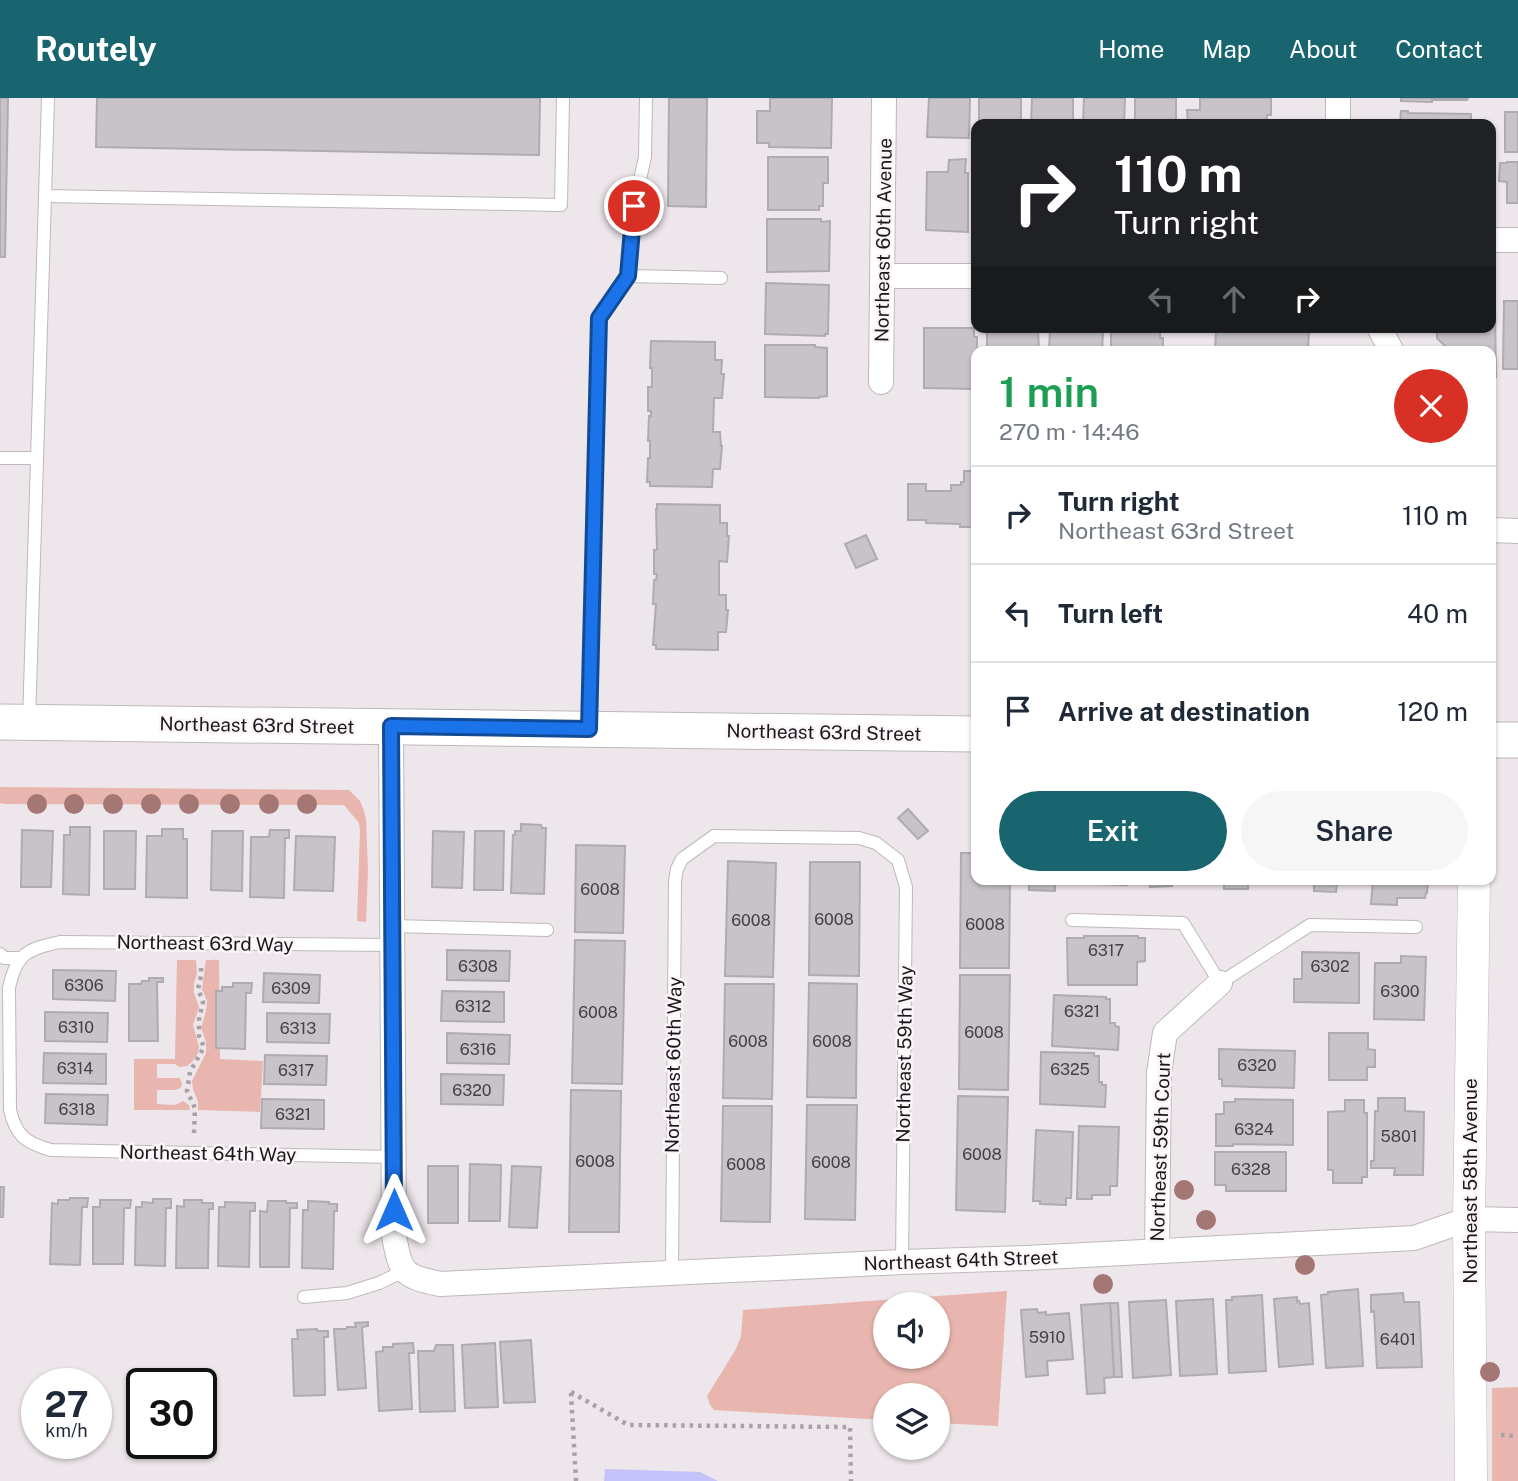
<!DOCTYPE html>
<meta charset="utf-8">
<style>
body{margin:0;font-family:"Public Sans",sans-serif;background:#f6f6f7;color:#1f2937;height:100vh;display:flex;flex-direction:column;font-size:26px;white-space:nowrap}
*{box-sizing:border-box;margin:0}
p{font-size:23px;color:#747a83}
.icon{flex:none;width:38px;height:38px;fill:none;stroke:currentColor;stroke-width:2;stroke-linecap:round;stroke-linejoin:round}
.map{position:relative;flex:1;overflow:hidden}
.side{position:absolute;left:971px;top:248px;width:525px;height:539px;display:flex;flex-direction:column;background:#fff;border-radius:14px;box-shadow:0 2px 5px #0004}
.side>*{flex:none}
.hud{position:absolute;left:971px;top:21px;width:525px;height:214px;border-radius:14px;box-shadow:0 2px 5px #0004;background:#202124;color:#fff;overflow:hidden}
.controls{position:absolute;left:873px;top:1194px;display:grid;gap:14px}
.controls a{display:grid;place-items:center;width:77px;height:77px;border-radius:50%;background:#fff;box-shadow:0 2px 5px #0004;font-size:35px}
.speed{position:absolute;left:21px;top:1270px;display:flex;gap:14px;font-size:35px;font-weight:700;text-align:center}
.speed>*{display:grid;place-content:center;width:91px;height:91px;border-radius:50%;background:#fff;box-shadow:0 2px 5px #0004;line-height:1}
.speed small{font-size:18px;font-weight:400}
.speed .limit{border:4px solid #111;border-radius:10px;background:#fff;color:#111}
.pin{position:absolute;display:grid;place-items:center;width:60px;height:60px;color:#fff;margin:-30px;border:4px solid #fff;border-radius:50%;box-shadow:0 2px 7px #0007}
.me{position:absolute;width:77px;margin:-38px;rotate:0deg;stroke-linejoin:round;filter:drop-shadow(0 0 5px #0008)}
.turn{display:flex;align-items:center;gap:24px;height:147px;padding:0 28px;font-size:32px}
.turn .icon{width:91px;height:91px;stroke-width:2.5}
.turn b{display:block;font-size:49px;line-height:60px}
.lanes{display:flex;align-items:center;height:66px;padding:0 28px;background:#0003;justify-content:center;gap:35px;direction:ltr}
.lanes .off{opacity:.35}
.round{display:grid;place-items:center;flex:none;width:74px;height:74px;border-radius:37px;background:#f6f6f7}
.summary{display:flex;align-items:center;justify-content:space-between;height:119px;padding:0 28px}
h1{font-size:42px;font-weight:600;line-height:52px;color:#1e9e55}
.primary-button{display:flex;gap:14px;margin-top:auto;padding:14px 28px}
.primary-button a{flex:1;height:80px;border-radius:42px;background:#18646f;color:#fff;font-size:28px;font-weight:600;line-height:80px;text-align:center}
.primary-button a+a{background:#f6f6f7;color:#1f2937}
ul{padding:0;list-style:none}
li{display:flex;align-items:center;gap:21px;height:98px;padding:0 28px;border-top:2px solid #e0e1e3}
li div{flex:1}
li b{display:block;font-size:26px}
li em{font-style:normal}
header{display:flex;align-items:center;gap:42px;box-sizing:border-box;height:98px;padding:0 35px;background:#18646f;color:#fff}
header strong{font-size:33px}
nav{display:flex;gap:38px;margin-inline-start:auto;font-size:24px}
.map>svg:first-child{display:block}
.green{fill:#e8b6ae;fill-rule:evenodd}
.water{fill:#c4c1fb}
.building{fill:#c7c3c9;stroke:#aeabb1;stroke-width:2}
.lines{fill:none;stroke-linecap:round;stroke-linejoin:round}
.service-casing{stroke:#beb8bc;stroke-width:14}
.minor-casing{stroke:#beb8bc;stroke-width:26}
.tertiary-casing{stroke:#beb8bc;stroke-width:33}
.secondary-casing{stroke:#beb8bc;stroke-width:37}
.path{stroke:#a8a2a6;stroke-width:4.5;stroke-dasharray:3.5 5;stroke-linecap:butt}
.service{stroke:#fff;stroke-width:12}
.minor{stroke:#fff;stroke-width:24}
.tertiary{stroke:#fff;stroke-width:32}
.secondary{stroke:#fff;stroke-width:35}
.tree{fill:#a47775}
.route-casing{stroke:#114b97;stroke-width:18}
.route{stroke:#1a73e8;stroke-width:12}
.labels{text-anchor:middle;stroke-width:5;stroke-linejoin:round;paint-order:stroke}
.number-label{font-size:16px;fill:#444245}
.street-label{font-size:19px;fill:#191719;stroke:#fbf4f8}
</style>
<header>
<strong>Routely</strong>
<nav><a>Home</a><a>Map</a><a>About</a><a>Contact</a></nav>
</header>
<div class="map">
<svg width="1518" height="1383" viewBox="0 0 1518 1383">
<rect width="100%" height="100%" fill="#ede6eb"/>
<g class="green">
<polygon points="0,689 349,692 360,703 364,713 366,721 368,772 366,824 357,823 360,732 359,725 344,707 5,706 0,705"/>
<polygon points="177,862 196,862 197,876 194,885 194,895 199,909 193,927 199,949 198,955 192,964 187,968 179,969 175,966 157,966 157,980 180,980 182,986 181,990 174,992 157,992 157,1006 175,1007 183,1003 189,1007 190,1012 134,1012 134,961 175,961"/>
<polygon points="206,862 219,862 220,961 263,963 260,1014 198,1012 198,1004 193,991 192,983 206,955 206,944 201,930 206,913 207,903 202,891"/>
<path d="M1007,1193l-9,135 -60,-3v-28h-52l-1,25 -171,-10 -4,-5 -3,-9 29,-47 5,-13 2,-26zM886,1206h52v52h-52z"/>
<polygon points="1518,1289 1518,1383 1492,1383 1492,1290"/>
</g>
<polygon class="water" points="605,1371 700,1374 718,1383 604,1383"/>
<g class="building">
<polygon points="0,0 8,0 5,159 0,159"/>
<polygon points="97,0 540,0 539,57 96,49"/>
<polygon points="669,0 707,0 706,109 668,108"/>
<polygon points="770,0 832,0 831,50 769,49 769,45 757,45 757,13 770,13"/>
<polygon points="929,0 970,0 969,40 927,39"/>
<rect x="979" y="0" width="42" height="26"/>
<polygon points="1032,0 1073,0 1073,26 1031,26"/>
<polygon points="1084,0 1125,0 1124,26 1083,26"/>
<rect x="1135" y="0" width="41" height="26"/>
<polygon points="1200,0 1271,0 1271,17 1267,17 1266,26 1188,26 1187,12 1200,12"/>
<polygon points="1401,0 1468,0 1467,2 1432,2 1432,4 1401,3"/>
<polygon points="1401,13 1408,13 1408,15 1471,16 1471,26 1400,26"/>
<rect x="1505" y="14" width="13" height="40"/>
<polygon points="768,59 828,59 828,85 823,85 823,108 819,108 819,112 768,112"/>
<polygon points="966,61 965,75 968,75 968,134 926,132 927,74 948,74 949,62"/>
<polygon points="1507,64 1518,64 1518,105 1507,105 1507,84 1499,83 1500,65 1507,65"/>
<polygon points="767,121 821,121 821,124 830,123 829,173 767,174"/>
<polygon points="766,185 829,187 828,236 825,236 825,238 765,236"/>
<polygon points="1504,203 1518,203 1518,271 1503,271"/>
<polygon points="1491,209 1495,209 1496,279 1491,279 1491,254 1457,254 1457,249 1446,249 1437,240 1437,229 1491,229"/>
<polygon points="924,230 974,230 974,239 977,239 976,291 924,290"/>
<polygon points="1216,230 1309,232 1308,253 1316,254 1215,254"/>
<polygon points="987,231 1038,231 1039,254 987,254"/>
<polygon points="1050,231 1098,232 1098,234 1103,234 1102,254 1045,254 1045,251 1049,251"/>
<polygon points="1111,233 1160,233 1160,240 1163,240 1163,254 1111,254"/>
<polygon points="651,243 715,244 715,262 722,262 721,276 724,276 722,300 714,300 713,334 720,334 721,348 722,348 720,371 713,371 712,389 650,388 650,384 647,384 648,360 650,360 650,343 648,343 649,318 651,318 651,313 648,313 648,289 652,289 652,270 650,270"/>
<polygon points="765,247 815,247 815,249 827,250 827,298 819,299 819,300 765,299"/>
<polygon points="964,373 976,373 976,429 960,429 960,426 926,425 926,422 908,422 908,386 926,386 926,393 951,393 951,387 961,387 961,384 964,384"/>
<polygon points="657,406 720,407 720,425 727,425 727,438 729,438 727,464 719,463 719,497 726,497 726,512 728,512 726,534 718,534 718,552 656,551 656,547 653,547 656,506 653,506 654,482 656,482 657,476 654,476 654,452 657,452 656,411 657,411"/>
<polygon points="866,437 877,461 856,470 845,446"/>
<polygon points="908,711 928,733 918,741 898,720"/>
<polygon points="521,726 541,727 542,730 546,730 544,796 511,795 513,737 515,737 515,733 521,733"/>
<polygon points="70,729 90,729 89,797 63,796 64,737 70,737"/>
<polygon points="162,731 183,731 183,741 187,741 187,800 146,799 147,738 162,738"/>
<polygon points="22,732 53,733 51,789 21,789"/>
<polygon points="270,732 289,732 289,740 285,740 284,800 250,799 251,739 269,739"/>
<polygon points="104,733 136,733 135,791 104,791"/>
<polygon points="212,733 243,733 242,793 211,792"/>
<polygon points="433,733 464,734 462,790 432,789"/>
<polygon points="475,733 504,733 503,792 474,792"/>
<polygon points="296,738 335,739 333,793 294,792"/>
<polygon points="576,747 625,748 623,835 575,834"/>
<polygon points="961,755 976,755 976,782 1010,782 1009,870 960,870"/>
<polygon points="728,763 776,765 773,879 725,878"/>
<polygon points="810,764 860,764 859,878 809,877"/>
<polygon points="1029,782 1080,782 1080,786 1055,786 1055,793 1029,792"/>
<polygon points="1097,782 1127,782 1127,787 1097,786"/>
<polygon points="1142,782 1172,782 1172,788 1150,789 1150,786 1142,786"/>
<polygon points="1222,782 1248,782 1248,791 1224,791 1224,782"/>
<rect x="1255" y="782" width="53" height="2"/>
<polygon points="1314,782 1365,782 1365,786 1337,785 1336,794 1314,793"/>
<polygon points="1373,782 1428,782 1427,795 1426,795 1425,800 1397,800 1397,807 1371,806"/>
<polygon points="1084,838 1138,838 1138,840 1145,840 1145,863 1137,864 1137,887 1068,887 1067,840 1084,840"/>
<polygon points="575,842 625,843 622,986 572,985"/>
<polygon points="447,852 510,853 509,883 447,882"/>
<polygon points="1302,854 1359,855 1359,905 1294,904 1294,881 1302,881"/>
<polygon points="1401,858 1426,859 1424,922 1374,921 1375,865 1401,865"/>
<polygon points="53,872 116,873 115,903 53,901"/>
<polygon points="264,875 320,877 319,905 263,904"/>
<polygon points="960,877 1010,877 1008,992 959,991"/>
<polygon points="149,880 163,880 163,884 157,884 158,943 129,943 129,886 141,886 142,883 149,883"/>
<polygon points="233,885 252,885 251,895 246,895 245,951 216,950 216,893 222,893 222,889 233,889"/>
<polygon points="809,885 857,886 856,1000 807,999"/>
<polygon points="725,886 774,886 772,1001 723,1000"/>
<polygon points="442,893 504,894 504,924 441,923"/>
<polygon points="1054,897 1106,899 1106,901 1110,901 1110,925 1115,925 1115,928 1119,929 1118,952 1052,948"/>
<polygon points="45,914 108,915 107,944 45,943"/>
<polygon points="267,915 330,916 329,945 267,944"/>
<polygon points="447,935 510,937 509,966 447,965"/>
<polygon points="1329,935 1368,935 1368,951 1375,952 1375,969 1367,969 1367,982 1329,982"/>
<polygon points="1219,951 1295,953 1294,990 1222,988 1222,981 1219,981"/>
<polygon points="1041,954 1094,955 1094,958 1099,958 1099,984 1102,984 1102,987 1106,987 1105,1009 1040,1006"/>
<polygon points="44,955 106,956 106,986 43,985"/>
<polygon points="265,957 327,958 326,987 264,986"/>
<polygon points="441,976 504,977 503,1007 441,1006"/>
<polygon points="571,992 621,993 619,1134 569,1134"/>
<polygon points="46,996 108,997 107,1027 45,1025"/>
<polygon points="958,998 1008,999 1005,1114 956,1112"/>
<polygon points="1378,1000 1405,1000 1405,1013 1424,1014 1423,1077 1394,1077 1395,1070 1371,1070 1371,1063 1374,1063 1375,1013 1378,1013"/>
<polygon points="262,1001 324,1002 324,1031 261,1030"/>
<polygon points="1235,1001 1293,1002 1293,1047 1233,1046 1233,1048 1216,1048 1216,1016 1224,1016 1224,1004 1235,1004"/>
<polygon points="1345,1002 1364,1002 1364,1015 1367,1015 1367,1079 1362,1079 1362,1085 1333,1085 1333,1072 1328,1072 1328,1014 1345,1013"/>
<polygon points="807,1007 857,1007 855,1122 805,1121"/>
<polygon points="723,1008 772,1008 770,1124 721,1123"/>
<polygon points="1079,1028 1119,1029 1117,1088 1110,1088 1110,1097 1092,1097 1092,1101 1077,1101"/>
<polygon points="1036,1032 1073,1034 1071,1100 1066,1100 1066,1107 1040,1106 1040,1103 1033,1103"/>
<polygon points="1215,1054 1286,1054 1286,1093 1226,1093 1226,1087 1215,1087"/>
<polygon points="470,1066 501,1067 500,1123 469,1123"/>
<rect x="428" y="1068" width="30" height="57"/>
<polygon points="512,1068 541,1069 537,1130 509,1129"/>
<polygon points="0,1089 4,1089 3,1119 0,1119"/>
<polygon points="70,1100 88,1100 87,1109 82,1109 80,1167 50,1166 52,1105 58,1106 58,1102 69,1102"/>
<polygon points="153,1101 171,1101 171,1110 166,1110 165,1168 135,1167 136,1109 142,1109 142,1104 153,1105"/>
<polygon points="100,1102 131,1102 130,1110 124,1110 123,1166 93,1166 93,1109 100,1109"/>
<polygon points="184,1102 202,1102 202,1105 213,1105 213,1111 209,1111 208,1170 176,1170 177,1108 184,1109"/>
<polygon points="268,1103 286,1103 286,1105 297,1105 297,1110 290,1110 289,1169 260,1169 260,1113 267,1114"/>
<polygon points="308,1103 329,1104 329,1106 337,1106 337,1113 334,1113 333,1171 302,1170 303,1112 308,1112"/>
<polygon points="225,1104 255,1105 255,1113 250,1113 249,1169 218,1168 219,1109 225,1109"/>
<polygon points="1358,1191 1363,1268 1326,1270 1321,1197 1328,1196 1328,1194"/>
<polygon points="1403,1195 1404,1204 1419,1204 1422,1269 1377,1270 1374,1213 1371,1214 1371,1197"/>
<polygon points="1262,1197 1266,1273 1229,1275 1226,1202 1232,1202 1232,1199"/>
<polygon points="1297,1199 1297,1204 1299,1203 1300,1206 1309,1205 1313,1266 1279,1269 1274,1201"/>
<polygon points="1213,1201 1217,1276 1180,1278 1176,1203"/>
<polygon points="1166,1202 1171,1277 1133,1280 1129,1204"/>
<polygon points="1110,1205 1118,1205 1122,1279 1114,1279"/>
<polygon points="1110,1205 1114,1279 1104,1280 1105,1295 1087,1296 1081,1207"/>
<polygon points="1037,1211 1038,1215 1046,1214 1046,1217 1069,1215 1073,1261 1047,1263 1048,1277 1026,1279 1021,1212"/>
<polygon points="368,1224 368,1228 362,1229 366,1290 338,1292 334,1231 346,1231 347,1229 356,1229 355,1225"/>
<polygon points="317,1231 317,1233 328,1233 328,1239 324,1239 325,1297 294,1298 292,1241 298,1241 297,1232"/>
<polygon points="531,1242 535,1304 504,1305 500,1244"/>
<polygon points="413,1245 414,1255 409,1255 412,1311 379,1313 376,1254 383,1253 383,1249 393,1249 393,1246"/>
<polygon points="495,1245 498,1309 465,1310 462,1247"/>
<polygon points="436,1247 453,1247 455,1313 420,1314 418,1253 434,1253"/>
</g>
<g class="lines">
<g class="service-casing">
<g id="service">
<polyline points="45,98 561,107 563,0"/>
<polyline points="628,178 721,180"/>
<polyline points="0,360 37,360"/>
<polyline points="29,624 48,0"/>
<polyline points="589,631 599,220 628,178 634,108 645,59 646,0"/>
<polyline points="1072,822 1183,825 1220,885 1310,827 1416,829"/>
<polyline points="392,828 547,832"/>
<path d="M392,847l-332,-3c-33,7 -44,12 -51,46l1,122c6,26 16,33 41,40l343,7"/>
<polyline points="0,856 4,860 21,860"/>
<polyline points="672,1175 675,783 677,771 682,761 714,738 859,740 876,745 898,762 906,789 902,1164"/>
<polyline points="304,1199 347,1195 379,1185 404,1173"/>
</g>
</g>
<g class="minor-casing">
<g id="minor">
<polyline points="1338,26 1338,0"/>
<polyline points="1491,142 1518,142"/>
<polyline points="883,178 976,178"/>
<polyline points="1379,229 1392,254"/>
<polyline points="881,284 884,0"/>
<polyline points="1491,432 1518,433"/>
<path d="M391,628l3,510c7,37 8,40 46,48l462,-22 125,-4 387,-20 55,-19 49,1"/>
<polyline points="1157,1153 1159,975 1165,935 1220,885"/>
</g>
</g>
<g class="tertiary-casing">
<polyline id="tertiary" points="1471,1383 1469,1121 1474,782"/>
</g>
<g class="secondary-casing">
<g id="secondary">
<polyline points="0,624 976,636"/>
<polyline points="1491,642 1518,642"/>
</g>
</g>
<g class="path">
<polyline points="194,1035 195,1010 187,993 190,974 204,949 199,938 199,922 203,904 198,891 201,878 201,867"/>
<polyline points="571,1294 628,1327 850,1329 851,1383"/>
<polyline points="571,1295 576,1383"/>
<polyline points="1501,1337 1518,1338"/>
</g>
<use href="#service" class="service"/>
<use href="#minor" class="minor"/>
<use href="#tertiary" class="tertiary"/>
<use href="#secondary" class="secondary"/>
</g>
<g class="tree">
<circle cx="37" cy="706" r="10"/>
<circle cx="74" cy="706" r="10"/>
<circle cx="113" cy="706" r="10"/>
<circle cx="151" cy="706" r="10"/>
<circle cx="189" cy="706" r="10"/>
<circle cx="230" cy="706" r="10"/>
<circle cx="269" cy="706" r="10"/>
<circle cx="307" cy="706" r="10"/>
<circle cx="1184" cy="1092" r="10"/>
<circle cx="1206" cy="1122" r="10"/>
<circle cx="1305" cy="1167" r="10"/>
<circle cx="1103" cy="1186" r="10"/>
<circle cx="1490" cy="1274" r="10"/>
</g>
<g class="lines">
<g class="route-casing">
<polyline id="route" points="394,1112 391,628 589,631 599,220 628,178 634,108"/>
</g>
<use href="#route" class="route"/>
</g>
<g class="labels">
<g class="number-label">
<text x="600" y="797">6008</text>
<text x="834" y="827">6008</text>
<text x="751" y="828">6008</text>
<text x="985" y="832">6008</text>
<text x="1106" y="858">6317</text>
<text x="478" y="874">6308</text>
<text x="1330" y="874">6302</text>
<text x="84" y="893">6306</text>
<text x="291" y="896">6309</text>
<text x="1400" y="899">6300</text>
<text x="473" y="914">6312</text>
<text x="1082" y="919">6321</text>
<text x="598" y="920">6008</text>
<text x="76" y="935">6310</text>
<text x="298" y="936">6313</text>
<text x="984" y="940">6008</text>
<text x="748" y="949">6008</text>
<text x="832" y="949">6008</text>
<text x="478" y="957">6316</text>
<text x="1257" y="973">6320</text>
<text x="75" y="976">6314</text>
<text x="1070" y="977">6325</text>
<text x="296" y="978">6317</text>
<text x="472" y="998">6320</text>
<text x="77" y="1017">6318</text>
<text x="293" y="1022">6321</text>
<text x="1254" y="1037">6324</text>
<text x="1399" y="1044">5801</text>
<text x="982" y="1062">6008</text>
<text x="595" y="1069">6008</text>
<text x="831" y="1070">6008</text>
<text x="746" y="1072">6008</text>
<text x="1251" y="1077">6328</text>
<text x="1047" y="1245">5910</text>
<text x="1398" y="1247">6401</text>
</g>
<g class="street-label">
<text transform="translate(883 142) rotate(-89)" y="7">Northeast 60th Avenue</text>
<text transform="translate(257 627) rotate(1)" y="7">Northeast 63rd Street</text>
<text transform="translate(824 634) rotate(1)" y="7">Northeast 63rd Street</text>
<text transform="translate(205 845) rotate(1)" y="7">Northeast 63rd Way</text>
<text transform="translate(904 956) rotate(-89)" y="7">Northeast 59th Way</text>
<text transform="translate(673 967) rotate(-89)" y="7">Northeast 60th Way</text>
<text transform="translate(1160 1049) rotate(-88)" y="7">Northeast 59th Court</text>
<text transform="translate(208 1055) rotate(1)" y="7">Northeast 64th Way</text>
<text transform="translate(1470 1083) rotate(-90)" y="7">Northeast 58th Avenue</text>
<text transform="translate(961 1162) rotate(-2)" y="7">Northeast 64th Street</text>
</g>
</g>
</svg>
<div class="controls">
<a><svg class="icon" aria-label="sound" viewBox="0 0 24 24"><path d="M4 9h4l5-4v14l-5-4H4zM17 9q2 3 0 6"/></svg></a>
<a><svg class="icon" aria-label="layers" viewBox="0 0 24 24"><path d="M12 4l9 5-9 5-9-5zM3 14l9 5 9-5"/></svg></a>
</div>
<div class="speed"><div>27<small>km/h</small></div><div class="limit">30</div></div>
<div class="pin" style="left:634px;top:108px;background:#d93025"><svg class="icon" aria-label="arrive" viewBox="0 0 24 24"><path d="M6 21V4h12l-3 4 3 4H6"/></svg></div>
<svg class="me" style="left:394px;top:1112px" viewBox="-20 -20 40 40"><path d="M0-17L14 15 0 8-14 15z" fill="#1a73e8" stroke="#fff" stroke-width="4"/></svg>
<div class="hud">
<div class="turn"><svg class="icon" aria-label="right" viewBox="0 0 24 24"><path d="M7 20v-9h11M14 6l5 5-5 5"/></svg><div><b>110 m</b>Turn right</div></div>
<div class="lanes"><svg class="icon off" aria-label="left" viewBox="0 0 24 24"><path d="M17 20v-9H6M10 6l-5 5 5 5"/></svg><svg class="icon off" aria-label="ahead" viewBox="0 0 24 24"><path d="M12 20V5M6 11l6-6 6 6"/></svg><svg class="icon" aria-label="right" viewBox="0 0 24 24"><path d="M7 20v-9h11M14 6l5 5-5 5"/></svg></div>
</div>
<section class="side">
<div class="summary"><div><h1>1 min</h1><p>270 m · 14:46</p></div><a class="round" style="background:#d93025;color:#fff"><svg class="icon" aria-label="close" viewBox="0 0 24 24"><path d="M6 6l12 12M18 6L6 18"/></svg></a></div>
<ul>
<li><svg class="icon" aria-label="right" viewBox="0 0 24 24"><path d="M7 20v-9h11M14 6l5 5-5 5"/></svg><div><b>Turn right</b><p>Northeast 63rd Street</p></div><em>110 m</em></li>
<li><svg class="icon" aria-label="left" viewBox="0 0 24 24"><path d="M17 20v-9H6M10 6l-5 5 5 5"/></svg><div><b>Turn left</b></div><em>40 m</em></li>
<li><svg class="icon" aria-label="arrive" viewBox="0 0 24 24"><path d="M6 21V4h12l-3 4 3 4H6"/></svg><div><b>Arrive at destination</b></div><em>120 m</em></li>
</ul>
<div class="primary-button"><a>Exit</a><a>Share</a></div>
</section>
</div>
